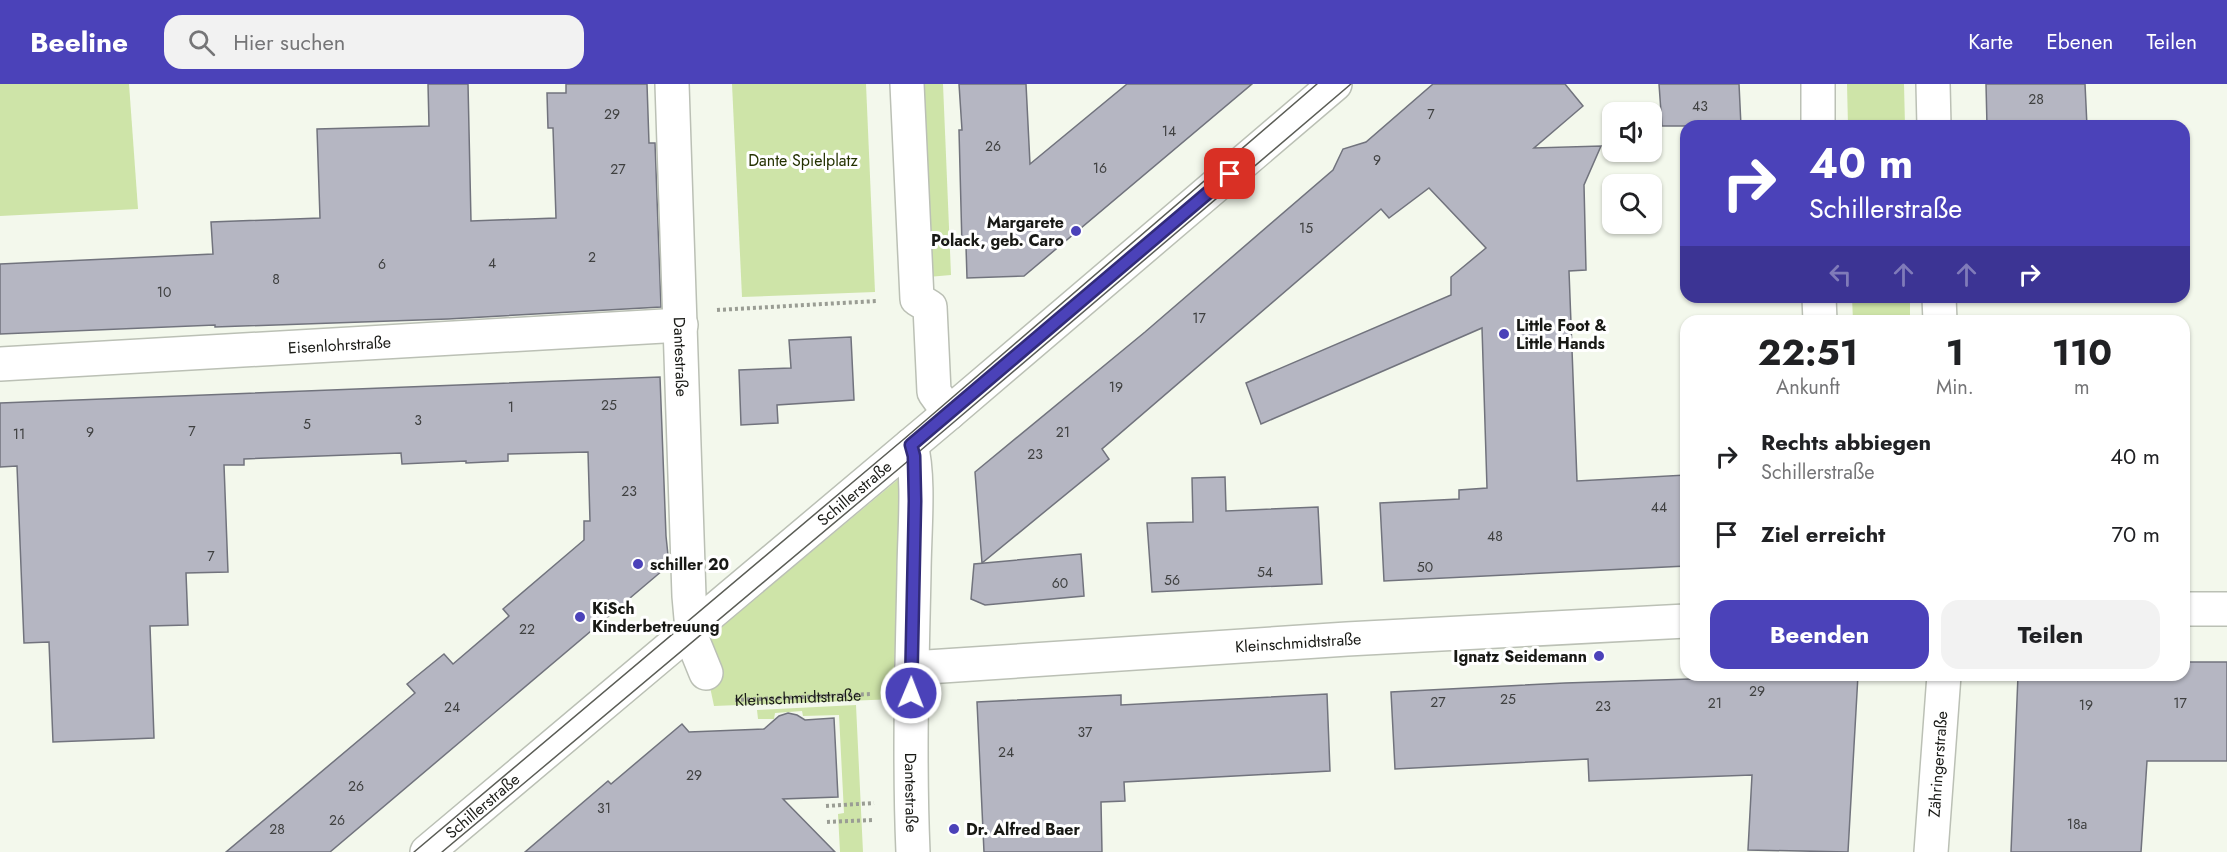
<!DOCTYPE html>
<html lang="de">
<meta charset="utf-8">
<style>
body{margin:0;font-family:Jost,sans-serif;background:#f2f2f2;color:#202124;height:100vh;display:flex;flex-direction:column;font-size:22px;white-space:nowrap}
*{box-sizing:border-box;margin:0}
p{font-size:20px;color:#757577}
.icon{flex:none;width:33px;height:33px;fill:none;stroke:currentColor;stroke-width:2;stroke-linecap:round;stroke-linejoin:round}
.map{position:relative;flex:1;overflow:hidden}
.drawer{position:absolute;left:1680px;top:231px;width:510px;height:366px;display:flex;flex-direction:column;background:#fff;border-radius:18px;box-shadow:0 2px 4px #0004}
.drawer>*{flex:none}
.banner{position:absolute;left:1680px;top:36px;width:510px;height:183px;border-radius:18px;box-shadow:0 2px 4px #0004;background:#4b42b9;color:#fff;overflow:hidden}
.fabs{position:absolute;left:1602px;top:18px;display:grid;gap:12px}
.fabs a{display:grid;place-items:center;width:60px;height:60px;border-radius:12px;background:#fff;box-shadow:0 2px 4px #0004;font-size:30px}
.pin{position:absolute;display:grid;place-items:center;width:51px;height:51px;color:#fff;margin:-26px;border-radius:12px;box-shadow:0 3px 9px #0006}
.me{position:absolute;width:66px;margin:-33px;rotate:1deg;stroke-linejoin:round;filter:drop-shadow(0 0 4px #0008)}
.turn{display:flex;align-items:center;gap:21px;height:126px;padding:0 30px;font-size:27px}
.turn .icon{width:78px;height:78px;stroke-width:2.5}
.turn b{display:block;font-size:42px;line-height:51px}
.lanes{display:flex;align-items:center;height:57px;padding:0 30px;background:#0003;justify-content:center;gap:30px;direction:ltr}
.lanes .off{opacity:.35}
.eta{display:flex;justify-content:space-evenly;align-items:center;height:102px;text-align:center}
.eta b{font-size:36px;font-weight:700;line-height:42px}
.action{display:flex;gap:12px;margin-top:auto;padding:12px 30px}
.action a{flex:1;height:69px;border-radius:18px;background:#4b42b9;color:#fff;font-size:24px;font-weight:700;line-height:69px;text-align:center}
.action a+a{background:#f2f2f2;color:#202124}
ul{padding:0;list-style:none}
li{display:flex;align-items:center;gap:18px;height:78px;padding:0 30px}
li div{flex:1}
li b{display:block;font-size:22px}
li em{font-style:normal}
header{display:flex;align-items:center;gap:36px;box-sizing:border-box;height:84px;padding:0 30px;background:#4b42b9;color:#fff}
header strong{font-size:28px}
nav{display:flex;gap:33px;margin-inline-start:auto;font-size:21px}
.search{width:420px;height:54px;background:#f2f2f2;display:flex;align-items:center;gap:15px;box-sizing:border-box;padding:0 21px;border-radius:18px;color:#757577;font-size:22px}
.map>svg:first-child{display:block}
.green{fill:#cee4a8}
.building{fill:#b5b6c2;stroke:#71737d;stroke-width:1.5}
.lines{fill:none;stroke-linecap:round;stroke-linejoin:round}
.street-casing{stroke:#bbc0b5;stroke-width:36}
.path{stroke:#9a9d94;stroke-width:4;stroke-dasharray:3 3;stroke-linecap:butt}
.street{stroke:#fff;stroke-width:33}
.tram{stroke:#5b5d56;stroke-width:1.5}
.route-casing{stroke:#312b78;stroke-width:15}
.route{stroke:#4b42b9;stroke-width:10}
.poi-dot{fill:#4b42b9;stroke:#fff;stroke-width:2}
.labels{text-anchor:middle;stroke-width:6;stroke-linejoin:round;paint-order:stroke}
.number-label{font-size:14px;fill:#3f4040}
.park-label{font-size:16px;fill:#243200;stroke:#fff}
.poi-label{font-size:16px;font-weight:bold;fill:#181915;stroke:#fff;text-anchor:start}
.street-label{font-size:16px;fill:#181915;stroke:#fff}
</style>
<header>
<strong>Beeline</strong>
<div class="search"><svg class="icon" aria-label="search" viewBox="0 0 24 24"><circle cx="10" cy="10" r="6"/><path d="M15 15l6 6"/></svg>Hier suchen</div>
<nav><a>Karte</a><a>Ebenen</a><a>Teilen</a></nav>
</header>
<div class="map">
<svg width="2227" height="768" viewBox="0 0 2227 768">
<rect width="100%" height="100%" fill="#f3f8ec"/>
<g class="green">
<polygon points="0,0 129,0 138,125 0,132"/>
<polygon points="732,0 866,0 875,208 742,213"/>
<polygon points="918,0 943,0 951,191 928,193"/>
<polygon points="1847,0 1904,0 1905,42 1848,42"/>
<polygon points="1852,213 1910,213 1910,237 1853,237"/>
<polygon points="907,388 897,615 714,622 701,560"/>
<polygon points="856,621 863,768 840,768 838,730 844,729 839,631 803,632 802,627 775,629 774,635 758,635 757,626"/>
</g>
<g class="building">
<polygon points="428,0 468,0 471,137 556,134 553,44 548,44 547,9 566,9 566,0 647,0 649,59 655,59 661,223 448,235 215,243 215,241 0,250 0,180 213,170 211,138 320,134 317,45 429,42"/>
<polygon points="959,0 1026,0 1030,80 1127,0 1252,0 1024,192 967,194 966,162 962,162 959,46 962,46"/>
<polygon points="1433,0 1565,0 1583,22 1534,64 1601,62 1584,101 1586,186 1569,187 1577,397 1686,391 1686,482 1384,497 1380,419 1459,415 1459,406 1487,404 1482,244 1261,340 1246,299 1451,211 1451,193 1486,164 1429,104 1389,134 1381,125 1102,365 1109,375 982,479 975,388 1145,248 1333,86 1343,65 1366,58"/>
<polygon points="1659,0 1739,0 1741,42 1662,42"/>
<polygon points="1986,0 2085,0 2087,42 1987,42"/>
<polygon points="851,253 854,316 777,321 778,339 741,341 739,286 791,284 789,256"/>
<polygon points="660,293 666,452 669,481 330,768 226,768 415,609 407,600 444,570 453,580 509,532 503,525 584,456 584,437 590,437 588,368 508,370 508,377 466,379 466,377 402,380 401,369 244,375 244,381 224,381 228,488 186,489 188,541 150,542 154,654 53,658 49,558 24,559 17,382 0,383 0,319"/>
<polygon points="1225,393 1226,427 1318,423 1322,500 1152,508 1147,439 1193,438 1192,394"/>
<polygon points="1081,470 1084,512 985,521 971,515 974,480"/>
<polygon points="2184,578 2227,578 2227,677 2147,677 2141,768 2011,768 2018,591 2184,591"/>
<polygon points="1753,591 1858,591 1848,768 1748,766 1752,691 1589,697 1588,675 1395,685 1391,608 1565,599 1753,593"/>
<polygon points="1327,610 1330,687 1124,698 1125,717 1101,718 1102,768 984,768 977,618 1121,611 1121,621"/>
<polygon points="788,629 797,631 805,636 834,634 838,713 783,715 835,768 525,768 608,697 611,700 682,640 689,648 764,645 779,632"/>
</g>
<g class="lines">
<g class="street-casing">
<g id="street">
<path id="s2" d="M672,0l17,512 4,45 13,32"/>
<polyline points="907,0 917,215 930,223 934,308 949,329"/>
<polyline points="1818,0 1818,42"/>
<polyline points="1933,0 1934,42"/>
<polyline points="1819,213 1820,237"/>
<polyline points="1939,213 1940,237"/>
<path id="s3" d="M0,280l681,-39"/>
<path id="s4" d="M911,361c9,32 3,92 3,128 -2,93 -5,186 -1,279"/>
<polyline points="2184,525 2227,525"/>
<path id="s5" d="M912,584l435,-29 339,-18"/>
<path id="s6" d="M427,768l522,-439 386,-329"/>
<path id="s7" d="M1931,768l13,-177"/>
</g>
</g>
<g class="path">
<polyline points="717,226 877,217"/>
<path id="s1" d="M735,616l137,-6"/>
<polyline points="826,722 874,719"/>
<polyline points="827,738 874,736"/>
</g>
<use href="#street" class="street"/>
<g class="tram">
<polyline points="414,768 904,355 1317,0"/>
<polyline points="442,768 914,372 1351,0"/>
</g>
</g>
<g class="lines">
<g class="route-casing">
<polyline id="route" points="911,609 915,417 914,372 911,361 1230,90"/>
</g>
<use href="#route" class="route"/>
</g>
<g class="poi-dot">
<circle cx="1076" cy="147" r="6"/>
<circle cx="1504" cy="250" r="6"/>
<circle cx="638" cy="480" r="6"/>
<circle cx="580" cy="533" r="6"/>
<circle cx="1599" cy="572" r="6"/>
<circle cx="954" cy="745" r="6"/>
</g>
<g class="labels">
<g class="number-label">
<text x="2036" y="20">28</text>
<text x="1700" y="27">43</text>
<text x="612" y="35">29</text>
<text x="1431" y="35">7</text>
<text x="1169" y="52">14</text>
<text x="993" y="67">26</text>
<text x="1377" y="81">9</text>
<text x="1100" y="89">16</text>
<text x="618" y="90">27</text>
<text x="1306" y="149">15</text>
<text x="592" y="178">2</text>
<text x="492" y="184">4</text>
<text x="382" y="185">6</text>
<text x="276" y="200">8</text>
<text x="164" y="213">10</text>
<text x="1199" y="239">17</text>
<text x="1116" y="308">19</text>
<text x="609" y="326">25</text>
<text x="511" y="328">1</text>
<text x="418" y="341">3</text>
<text x="307" y="345">5</text>
<text x="192" y="352">7</text>
<text x="90" y="353">9</text>
<text x="1063" y="353">21</text>
<text x="19" y="355">11</text>
<text x="1035" y="375">23</text>
<text x="629" y="412">23</text>
<text x="1659" y="428">44</text>
<text x="1495" y="457">48</text>
<text x="211" y="477">7</text>
<text x="1425" y="488">50</text>
<text x="1265" y="493">54</text>
<text x="1172" y="501">56</text>
<text x="1060" y="504">60</text>
<text x="527" y="550">22</text>
<text x="1757" y="612">29</text>
<text x="1508" y="620">25</text>
<text x="1438" y="623">27</text>
<text x="1715" y="624">21</text>
<text x="2180" y="624">17</text>
<text x="2086" y="626">19</text>
<text x="1603" y="627">23</text>
<text x="452" y="628">24</text>
<text x="1085" y="653">37</text>
<text x="1006" y="673">24</text>
<text x="694" y="696">29</text>
<text x="356" y="707">26</text>
<text x="604" y="729">31</text>
<text x="337" y="741">26</text>
<text x="2077" y="745">18a</text>
<text x="277" y="750">28</text>
</g>
<g class="park-label">
<text x="803" y="82">Dante Spielplatz</text>
</g>
<g class="poi-label">
<text x="1064" y="144" text-anchor="end">Margarete<tspan x="1064" dy="18">Polack, geb. Caro</tspan></text>
<text x="1516" y="247">Little Foot &amp;<tspan x="1516" dy="18">Little Hands</tspan></text>
<text x="650" y="486">schiller 20</text>
<text x="592" y="530">KiSch<tspan x="592" dy="18">Kinderbetreuung</tspan></text>
<text x="1587" y="578" text-anchor="end">Ignatz Seidemann</text>
<text x="966" y="751">Dr. Alfred Baer</text>
</g>
<g class="street-label">
<text dy="6" stroke="none"><textPath href="#s3" startOffset="340">Eisenlohrstraße</textPath></text>
<text dy="6" stroke="none"><textPath href="#s2" startOffset="273">Dantestraße</textPath></text>
<text dy="6" stroke="none"><textPath href="#s6" startOffset="558">Schillerstraße</textPath></text>
<text dy="6" stroke="none"><textPath href="#s5" startOffset="387">Kleinschmidtstraße</textPath></text>
<text dy="6" stroke="none"><textPath href="#s1" startOffset="63">Kleinschmidtstraße</textPath></text>
<text dy="6" stroke="none"><textPath href="#s7" startOffset="88">Zähringerstraße</textPath></text>
<text dy="6" stroke="none"><textPath href="#s4" startOffset="348">Dantestraße</textPath></text>
<text dy="6" stroke="none"><textPath href="#s6" startOffset="72">Schillerstraße</textPath></text>
</g>
</g>
</svg>
<div class="fabs">
<a><svg class="icon" aria-label="sound" viewBox="0 0 24 24"><path d="M4 9h4l5-4v14l-5-4H4zM17 9q2 3 0 6"/></svg></a>
<a><svg class="icon" aria-label="search" viewBox="0 0 24 24"><circle cx="10" cy="10" r="6"/><path d="M15 15l6 6"/></svg></a>
</div>
<div class="pin" style="left:1230px;top:90px;background:#d93025"><svg class="icon" aria-label="arrive" viewBox="0 0 24 24"><path d="M6 21V4h12l-3 4 3 4H6"/></svg></div>
<svg class="me" style="left:911px;top:609px" viewBox="-20 -20 40 40"><circle r="17" fill="#4b42b9" stroke="#fff" stroke-width="3"/><path d="M0-11L8 9 0 5-8 9z" fill="#fff"/></svg>
<div class="banner">
<div class="turn"><svg class="icon" aria-label="right" viewBox="0 0 24 24"><path d="M7 20v-9h11M14 6l5 5-5 5"/></svg><div><b>40 m</b>Schillerstraße</div></div>
<div class="lanes"><svg class="icon off" aria-label="left" viewBox="0 0 24 24"><path d="M17 20v-9H6M10 6l-5 5 5 5"/></svg><svg class="icon off" aria-label="ahead" viewBox="0 0 24 24"><path d="M12 20V5M6 11l6-6 6 6"/></svg><svg class="icon off" aria-label="ahead" viewBox="0 0 24 24"><path d="M12 20V5M6 11l6-6 6 6"/></svg><svg class="icon" aria-label="right" viewBox="0 0 24 24"><path d="M7 20v-9h11M14 6l5 5-5 5"/></svg></div>
</div>
<section class="drawer">
<div class="eta">
<div><b>22:51</b><p>Ankunft</p></div>
<div><b>1</b><p>Min.</p></div>
<div><b>110</b><p>m</p></div>
</div>
<ul>
<li><svg class="icon" aria-label="right" viewBox="0 0 24 24"><path d="M7 20v-9h11M14 6l5 5-5 5"/></svg><div><b>Rechts abbiegen</b><p>Schillerstraße</p></div><em>40 m</em></li>
<li><svg class="icon" aria-label="arrive" viewBox="0 0 24 24"><path d="M6 21V4h12l-3 4 3 4H6"/></svg><div><b>Ziel erreicht</b></div><em>70 m</em></li>
</ul>
<div class="action"><a>Beenden</a><a>Teilen</a></div>
</section>
</div>
